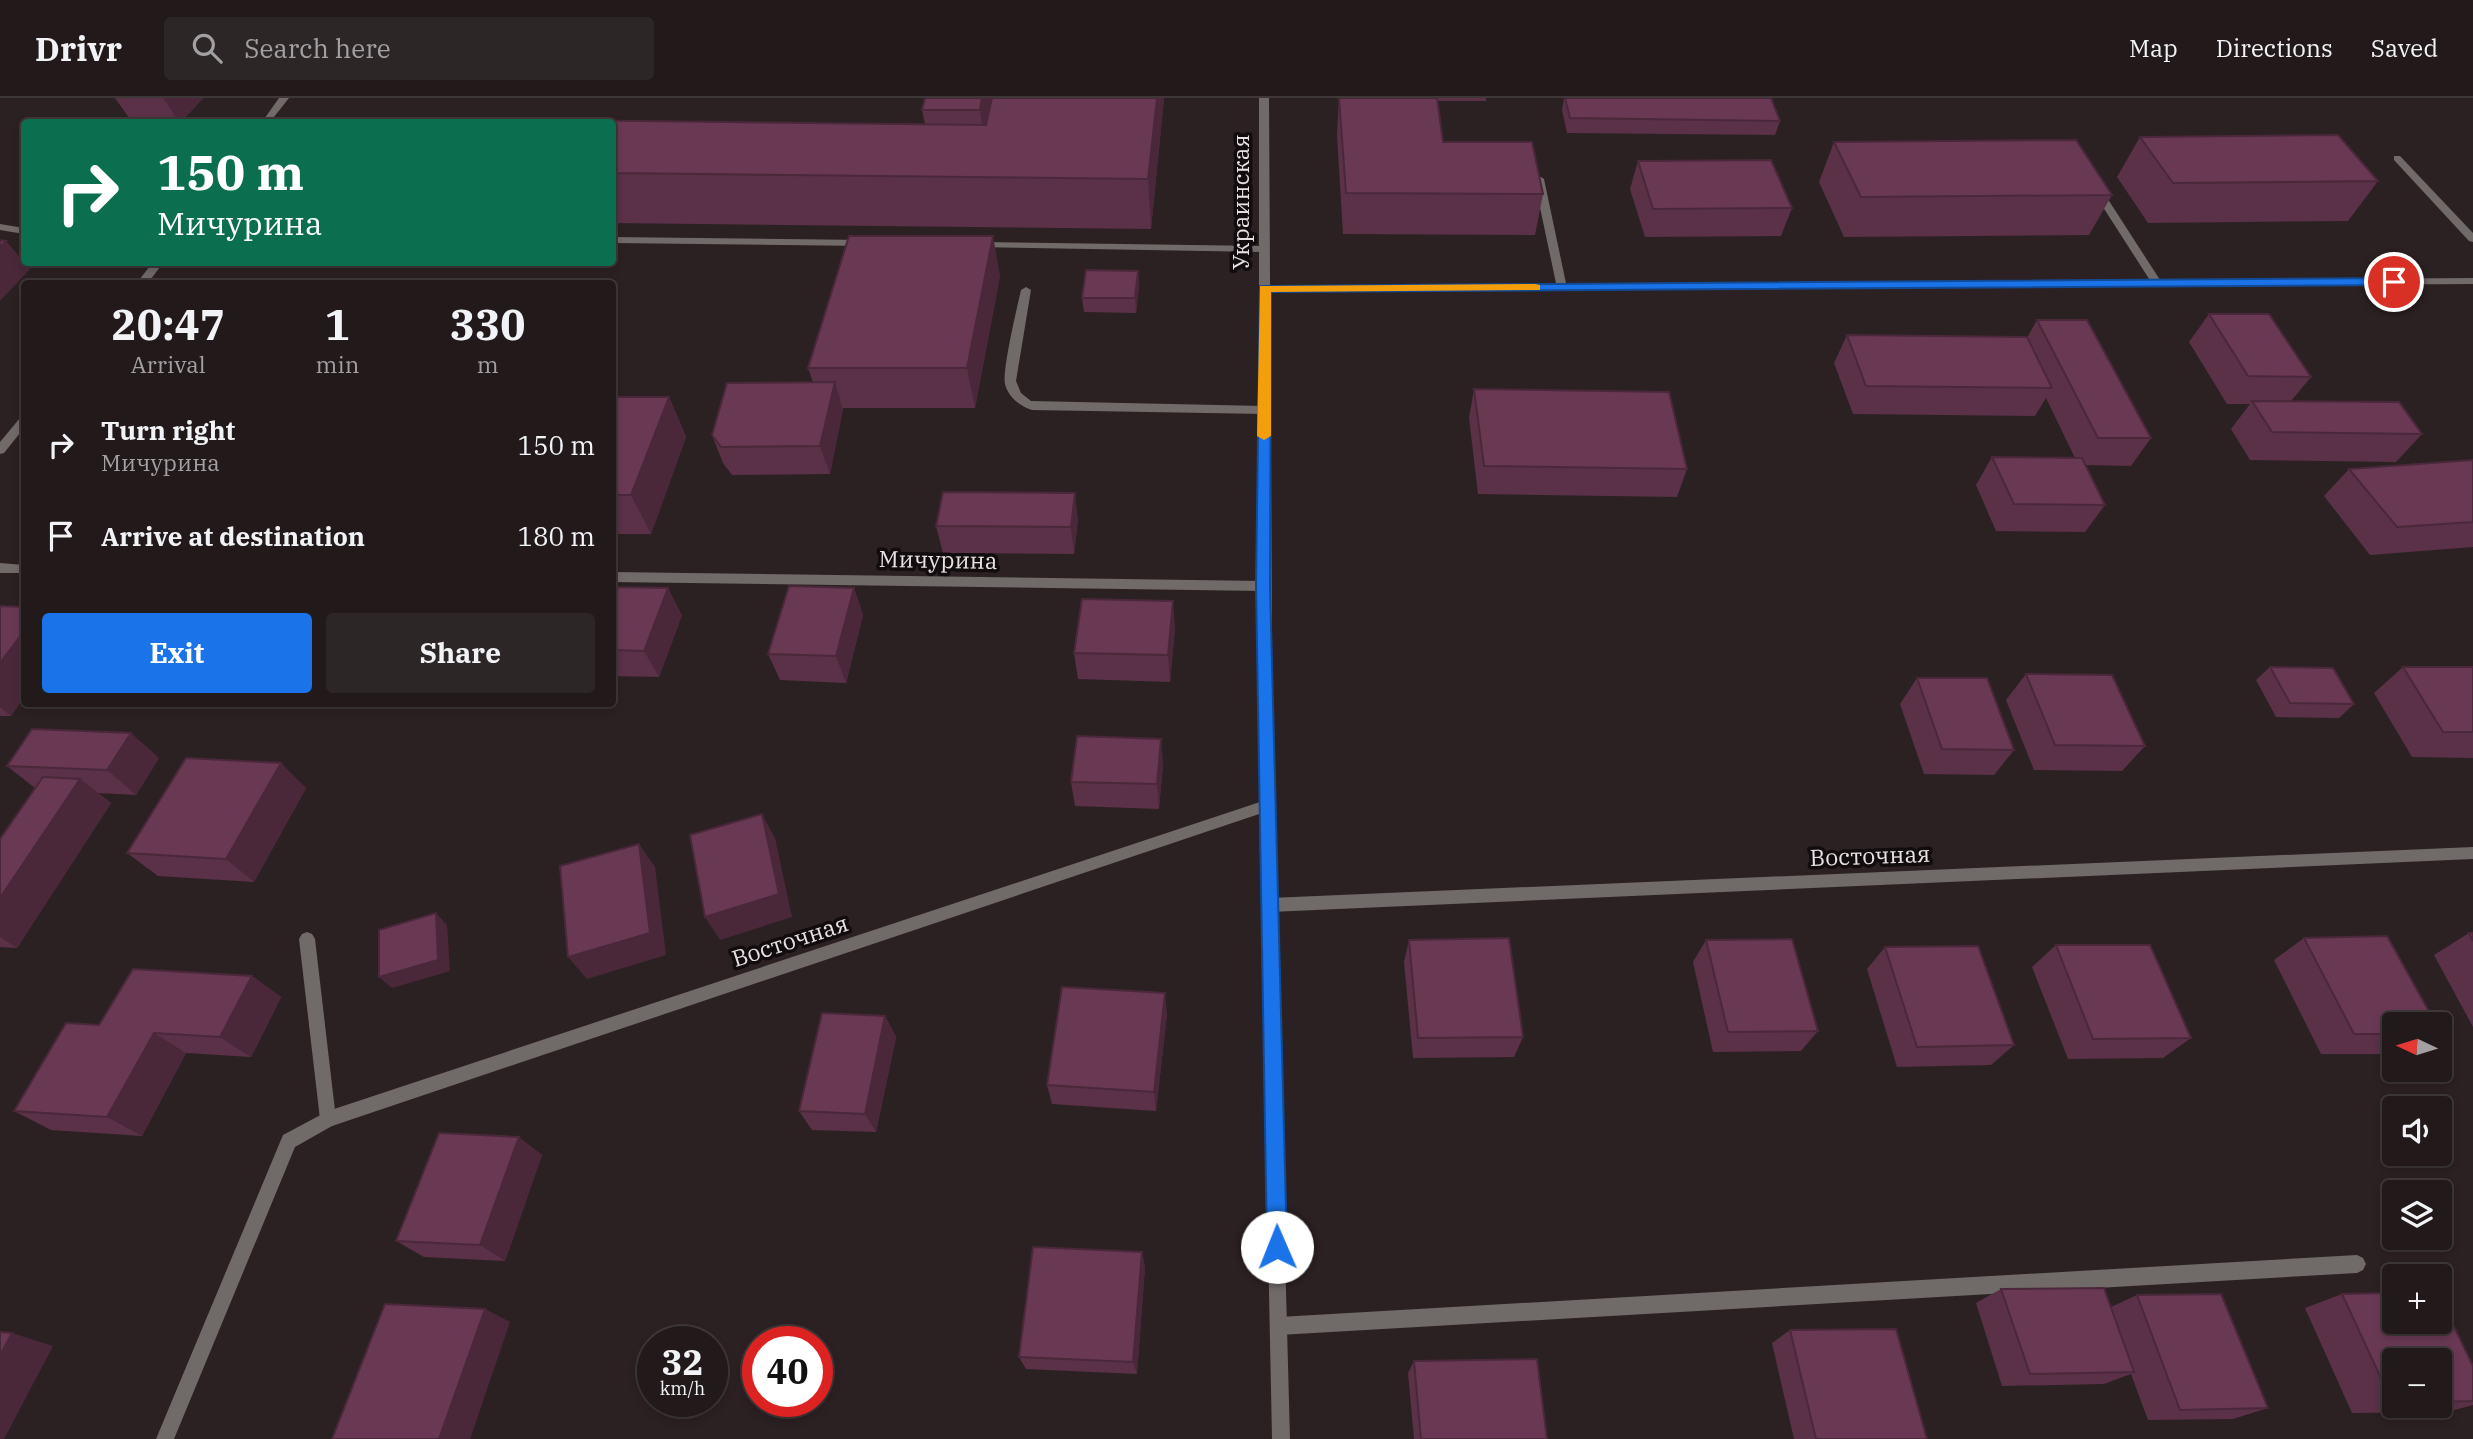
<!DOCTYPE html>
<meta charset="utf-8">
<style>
body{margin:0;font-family:"IBM Plex Serif",serif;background:#2d2627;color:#f1f3f6;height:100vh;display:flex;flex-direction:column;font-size:26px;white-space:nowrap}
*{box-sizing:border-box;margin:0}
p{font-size:23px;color:#a2a0a2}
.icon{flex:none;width:38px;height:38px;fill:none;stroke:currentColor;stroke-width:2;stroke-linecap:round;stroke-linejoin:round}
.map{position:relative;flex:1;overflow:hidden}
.drawer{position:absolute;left:21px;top:182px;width:595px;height:427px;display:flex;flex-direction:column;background:#21191a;border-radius:7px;box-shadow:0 4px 10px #0003,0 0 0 2px #3e3839}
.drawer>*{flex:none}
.hud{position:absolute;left:21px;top:21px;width:595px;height:147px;border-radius:7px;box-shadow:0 4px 10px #0003,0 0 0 2px #3e3839;background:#0b6e4f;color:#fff;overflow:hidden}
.needle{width:46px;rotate:274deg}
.controls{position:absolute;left:2382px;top:914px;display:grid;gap:14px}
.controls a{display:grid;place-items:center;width:70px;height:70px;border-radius:7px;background:#21191a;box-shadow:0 4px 10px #0003,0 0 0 2px #3e3839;font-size:35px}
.speed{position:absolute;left:637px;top:1228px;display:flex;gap:14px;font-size:35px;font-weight:700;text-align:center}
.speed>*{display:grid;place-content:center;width:91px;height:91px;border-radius:50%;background:#21191a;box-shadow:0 4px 10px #0003,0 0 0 2px #3e3839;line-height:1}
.speed small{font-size:18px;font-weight:400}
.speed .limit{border:10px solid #d22;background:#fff;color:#111}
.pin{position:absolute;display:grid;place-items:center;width:60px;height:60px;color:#fff;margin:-30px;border:4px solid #fff;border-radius:50%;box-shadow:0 2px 7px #0007}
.me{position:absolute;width:77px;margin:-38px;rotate:359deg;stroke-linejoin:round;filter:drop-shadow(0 0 5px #0008)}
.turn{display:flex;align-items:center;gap:24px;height:147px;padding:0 21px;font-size:32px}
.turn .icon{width:91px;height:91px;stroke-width:2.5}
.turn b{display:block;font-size:49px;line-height:60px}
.eta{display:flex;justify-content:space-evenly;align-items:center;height:119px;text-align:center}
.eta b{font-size:42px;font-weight:700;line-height:49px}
.cta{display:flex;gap:14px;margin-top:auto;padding:14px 21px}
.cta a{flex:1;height:80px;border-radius:7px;background:#1a73e8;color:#fff;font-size:28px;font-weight:700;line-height:80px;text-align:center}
.cta a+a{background:#2d2627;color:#f1f3f6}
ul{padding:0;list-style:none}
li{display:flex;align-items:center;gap:21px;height:91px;padding:0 21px}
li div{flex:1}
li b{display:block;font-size:26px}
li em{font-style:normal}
header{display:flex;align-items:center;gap:42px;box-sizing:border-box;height:98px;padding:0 35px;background:#21191a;border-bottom:2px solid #3e3839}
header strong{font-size:33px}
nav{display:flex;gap:38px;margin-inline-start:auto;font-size:24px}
.search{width:490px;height:63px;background:#2d2627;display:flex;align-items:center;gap:18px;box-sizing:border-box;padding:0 24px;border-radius:7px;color:#a2a0a2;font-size:26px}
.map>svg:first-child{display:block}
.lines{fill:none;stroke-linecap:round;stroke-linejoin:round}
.service{fill:#706a69;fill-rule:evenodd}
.minor{fill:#706a69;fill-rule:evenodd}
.tertiary{fill:#706a69;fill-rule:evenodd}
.wall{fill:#5a3147;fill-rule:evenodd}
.shaded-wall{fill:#4a283a}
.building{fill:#693953;stroke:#4a283a;stroke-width:2}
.route{fill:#1a73e8;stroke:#114b97;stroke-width:2}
.slow{fill:#f59e0b}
.labels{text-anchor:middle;stroke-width:7;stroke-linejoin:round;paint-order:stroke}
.street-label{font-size:23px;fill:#e8e0e1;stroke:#110c0d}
</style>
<header>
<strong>Drivr</strong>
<div class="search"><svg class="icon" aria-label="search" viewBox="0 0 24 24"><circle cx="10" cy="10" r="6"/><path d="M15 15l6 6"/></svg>Search here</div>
<nav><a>Map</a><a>Directions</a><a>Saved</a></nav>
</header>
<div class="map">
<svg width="2473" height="1341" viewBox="0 0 2473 1341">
<rect width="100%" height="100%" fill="#2c2122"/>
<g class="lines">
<g class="service">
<polygon points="2394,58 2400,58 2473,135 2473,144 2469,143 2394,62"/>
<polygon points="1539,78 1544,81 1567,190 1562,193 1557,190 1534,81"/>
<polygon points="2094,90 2102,92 2162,185 2161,187 2153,187 2092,92"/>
<polygon points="0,126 24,130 24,136 0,132"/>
<polygon points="612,139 866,142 871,145 866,148 612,145"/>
<polygon points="978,144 1263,148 1268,151 1263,154 974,149 973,147"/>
<path d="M1026,189l5,3 -15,91 5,12 10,8 233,5 6,4 -6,4 -232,-4c-12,-4 -24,-13 -27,-26 -3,-14 12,-76 16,-94z"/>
<polygon points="307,834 312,836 315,841 336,1021 334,1027 328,1029 322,1027 320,1021 299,841 302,836"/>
<polygon points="2357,1157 2363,1160 2366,1166 2363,1172 2357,1175 1279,1237 1273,1234 1270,1228 1273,1222 1279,1219"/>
</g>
<g class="minor">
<polygon points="279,0 289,0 270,24 262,24"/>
<polygon points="153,164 164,164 147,186 136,186"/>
<polygon points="2473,180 2473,186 1265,194 1260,191 1265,188"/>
<polygon points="24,319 24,330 4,355 0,356 0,344 20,320"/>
<polygon points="0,465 24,467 24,475 0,475"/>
<polygon points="612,474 1263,483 1269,488 1263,493 612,484"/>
<polygon points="1266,702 1271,704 1273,708 1271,712 332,1028 295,1049 174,1341 156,1341 283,1037 328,1013"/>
<polygon points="2473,749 2473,761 1268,814 1263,812 1261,807 1263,802 1268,800"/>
</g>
<polygon class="tertiary" points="1259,0 1269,0 1273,708 1290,1341 1272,1341 1259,708"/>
</g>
<g class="wall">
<polygon points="115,0 203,0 181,24 132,24"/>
<polygon points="925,0 1164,0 1151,131 612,125 612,24 925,26 922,12"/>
<polygon points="1339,0 1486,0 1486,3 1437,3 1443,44 1543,96 1535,137 1343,136 1337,37"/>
<polygon points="1564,0 1771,0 1780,23 1775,37 1567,35 1562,12"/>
<polygon points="2140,39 2378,83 2348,123 2148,125 2117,79"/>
<polygon points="1834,44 2112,97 2089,137 1844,139 1819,84"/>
<polygon points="1638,63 1792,110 1781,138 1645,139 1630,91"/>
<polygon points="1138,173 1139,188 1136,215 1084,214 1082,200"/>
<polygon points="1000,178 975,310 843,310 830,376 732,377 723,365 712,337 813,284 808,270"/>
<polygon points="2209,216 2311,279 2291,303 2422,336 2396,364 2250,362 2231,331 2250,306 2227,306 2189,244"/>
<polygon points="2037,222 2151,340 2131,368 2086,367 2105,407 2085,434 1996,433 1976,387 1992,359 2075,360 2046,300 2035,318 1853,316 1834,265 1847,237 2027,240"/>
<polygon points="1474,291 1687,371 1677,399 1478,396 1469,320"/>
<polygon points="612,299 669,299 686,339 651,436 612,436"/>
<polygon points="2473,362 2473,449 2370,457 2324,398 2349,371"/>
<polygon points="1078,422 1074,456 943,455 936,428"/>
<polygon points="612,489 682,517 659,579 612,578"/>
<polygon points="854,490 863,517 846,585 780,582 768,556"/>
<polygon points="0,508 11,618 0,618"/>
<polygon points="1175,530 1170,584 1078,581 1074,555"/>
<polygon points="2270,569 2354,606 2339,620 2276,619 2256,582"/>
<polygon points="2403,569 2473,569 2473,660 2412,659 2374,595"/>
<polygon points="2026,576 2145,648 2122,673 2034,672 2006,602"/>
<polygon points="1917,580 2014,652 1994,677 1924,676 1900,606"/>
<polygon points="159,660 136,697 98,695 111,705 17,850 0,849 0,741 35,690 7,668"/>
<polygon points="1163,666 1159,711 1075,708 1071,684"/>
<polygon points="306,690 254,784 158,778 127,755"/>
<polygon points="2469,835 2473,835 2473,929 2434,857"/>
<polygon points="2304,840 2394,926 2394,956 2321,956 2274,862"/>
<polygon points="1409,842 1523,939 1514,959 1413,960 1404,864"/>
<polygon points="1706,842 1818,933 1801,953 1713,954 1693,864"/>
<polygon points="2056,847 2191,940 2163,960 2068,961 2032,869"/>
<polygon points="1885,849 2014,947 1991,967 1897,969 1867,871"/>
<polygon points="252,878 281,899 251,959 186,955 142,1038 51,1032 14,1013 99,927"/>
<polygon points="1167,916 1156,1013 1052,1006 1047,987"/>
<polygon points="885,918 896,939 876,1034 812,1032 799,1013"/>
<polygon points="542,1057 505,1163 424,1159 396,1143"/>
<polygon points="1142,1154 1145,1169 1137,1276 1026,1271 1019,1259"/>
<polygon points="2001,1191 2111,1209 2137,1197 2268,1310 2233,1321 2148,1322 2131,1276 2104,1286 2002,1288 1976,1205"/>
<path d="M2342,1196l131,72v39l-26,7 -95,1 -47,-105zM2394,1262h46v45h-46z"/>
<polygon points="1790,1232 1927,1341 1794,1341 1772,1245"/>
<polygon points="1414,1263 1547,1341 1414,1341 1408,1275"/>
</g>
<g class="shaded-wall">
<polygon points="163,0 203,0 181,24 179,24"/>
<polygon points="982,0 991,0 991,3 984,40 980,12"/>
<polygon points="1157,0 1164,0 1151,131 1148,81"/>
<polygon points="993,138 1000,178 975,310 967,270"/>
<polygon points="6,143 30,171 0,203 0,149"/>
<polygon points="1138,173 1139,188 1136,215 1135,200"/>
<polygon points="835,284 843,312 830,376 820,348"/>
<polygon points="669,299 686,339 651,436 631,397"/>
<polygon points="1075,395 1078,422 1074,456 1071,429"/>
<polygon points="668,490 682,517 659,579 644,553"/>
<polygon points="854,490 863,517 846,585 836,558"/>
<polygon points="1173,503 1175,530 1170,584 1168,557"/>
<polygon points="24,533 24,600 11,618 0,609 0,565"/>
<polygon points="131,635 159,660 136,697 107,672"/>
<polygon points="1161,641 1163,666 1159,711 1157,686"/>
<polygon points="281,665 306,690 254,784 226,761"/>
<polygon points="80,681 111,705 17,850 0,839 0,800"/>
<polygon points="762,716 775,740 792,819 720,842 705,819"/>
<polygon points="639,746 655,769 666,857 587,881 568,859"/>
<polygon points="436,815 447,827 450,873 392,890 379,879"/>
<polygon points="252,878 281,899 251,959 220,939"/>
<polygon points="1165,895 1167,916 1156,1013 1154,994"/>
<polygon points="885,918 896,939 876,1034 865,1016"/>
<polygon points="154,935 186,955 142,1038 107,1019"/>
<polygon points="519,1039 542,1057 505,1163 480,1147"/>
<polygon points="1142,1154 1145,1169 1137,1276 1133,1264"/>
<polygon points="485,1211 510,1224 470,1341 439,1341"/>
<polygon points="12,1235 53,1248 4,1341 0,1341 0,1257"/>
</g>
<g class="building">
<polygon points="925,0 982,0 980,12 922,12"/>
<polygon points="992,0 1157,0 1148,81 612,75 612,24 554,24 555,22 986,27"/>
<polygon points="1339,0 1437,0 1443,44 1532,44 1543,96 1346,95"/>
<polygon points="1565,0 1771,0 1780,23 1570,20"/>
<polygon points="2338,37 2378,83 2173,85 2140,39"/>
<polygon points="2076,42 2112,97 1861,99 1834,44"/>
<polygon points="1771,62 1792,110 1653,111 1638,63"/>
<polygon points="849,138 993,138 967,270 808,270"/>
<polygon points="0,142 6,143 0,149"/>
<polygon points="1086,172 1138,173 1135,200 1082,200"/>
<polygon points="2209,216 2269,216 2311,279 2248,278"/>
<polygon points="2037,222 2087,222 2151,340 2098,340"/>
<polygon points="1847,237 2027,239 2052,290 1866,288"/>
<polygon points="835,284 820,348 721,349 712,337 727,285"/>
<polygon points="1474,291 1669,294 1687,371 1484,368"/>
<polygon points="612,299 669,299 631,397 612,397"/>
<polygon points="2252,303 2399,304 2422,336 2272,334"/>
<polygon points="1992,359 2082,360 2105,407 2014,406"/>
<polygon points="2473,362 2473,424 2397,429 2349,371"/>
<polygon points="943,394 1075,395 1071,429 936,428"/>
<polygon points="789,488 854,490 836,558 768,556"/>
<polygon points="612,489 668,490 644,553 612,552"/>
<polygon points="1082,501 1173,503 1168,557 1074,555"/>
<polygon points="0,508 24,509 24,533 0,565"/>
<polygon points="2270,569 2333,570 2354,606 2290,605"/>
<polygon points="2403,569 2473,569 2473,634 2443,634"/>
<polygon points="2026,576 2112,577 2145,648 2055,647"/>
<polygon points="1917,580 1987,580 2014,652 1942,651"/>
<polygon points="32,631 131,635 107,672 7,668"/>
<polygon points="1077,638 1161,641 1157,686 1071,684"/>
<polygon points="186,660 281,665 226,761 127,755"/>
<polygon points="43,679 80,681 0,800 0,741"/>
<polygon points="762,716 779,796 705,819 690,737"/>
<polygon points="639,746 650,835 568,859 560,768"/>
<polygon points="436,815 438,862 379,879 379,832"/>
<polygon points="2469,835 2473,835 2473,843"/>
<polygon points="2387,838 2436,926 2394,926 2394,936 2354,936 2304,840"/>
<polygon points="1509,840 1523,939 1418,940 1409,842"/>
<polygon points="1792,841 1818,933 1728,934 1706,842"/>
<polygon points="2056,847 2150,847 2191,940 2093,941"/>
<polygon points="1978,848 2014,947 1917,949 1885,849"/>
<polygon points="133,871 252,878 220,939 154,935 107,1019 14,1013 66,925 99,927"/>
<polygon points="1062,889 1165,895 1154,994 1047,987"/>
<polygon points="822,915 885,918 865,1016 799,1013"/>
<polygon points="439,1035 519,1039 480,1147 396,1143"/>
<polygon points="1033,1149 1142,1154 1133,1264 1019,1259"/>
<polygon points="2104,1190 2134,1274 2030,1276 2001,1191"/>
<polygon points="2394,1195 2394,1223 2440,1223 2440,1200 2473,1268 2473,1303 2440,1304 2440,1262 2394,1262 2394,1304 2392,1304 2342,1196"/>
<polygon points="2221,1196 2268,1310 2180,1312 2137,1197"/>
<polygon points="385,1206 485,1211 439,1341 332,1341"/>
<polygon points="1896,1231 1927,1341 1816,1341 1790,1232"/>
<polygon points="0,1234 12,1235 0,1257"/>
<polygon points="1537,1261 1547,1341 1421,1341 1414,1263"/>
</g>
<polygon class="route" points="2394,180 2400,184 2398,187 1271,194 1270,488 1287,1149 1284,1156 1277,1159 1270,1156 1267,1149 1256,488 1260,188"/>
<polygon class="slow" points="1535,186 1540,187 1540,192 1271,194 1271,338 1264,342 1257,338 1260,188"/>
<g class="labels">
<g class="street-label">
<text transform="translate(1241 104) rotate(-90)" y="8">Украинская</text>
<text transform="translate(938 462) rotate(1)" y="8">Мичурина</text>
<text transform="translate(1870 758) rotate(-2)" y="8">Восточная</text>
<text transform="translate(790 843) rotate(-18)" y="8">Восточная</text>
</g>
</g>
</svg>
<div class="controls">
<a><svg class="needle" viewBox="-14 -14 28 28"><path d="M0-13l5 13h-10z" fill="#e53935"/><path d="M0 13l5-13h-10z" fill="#a2a0a2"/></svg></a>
<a><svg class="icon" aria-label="sound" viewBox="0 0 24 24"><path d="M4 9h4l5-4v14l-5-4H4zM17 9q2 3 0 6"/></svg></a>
<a><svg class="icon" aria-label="layers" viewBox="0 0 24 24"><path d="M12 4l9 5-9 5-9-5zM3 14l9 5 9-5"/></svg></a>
<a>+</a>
<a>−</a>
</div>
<div class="speed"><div>32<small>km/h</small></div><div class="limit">40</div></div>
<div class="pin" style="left:2394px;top:184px;background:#d93025"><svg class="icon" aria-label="arrive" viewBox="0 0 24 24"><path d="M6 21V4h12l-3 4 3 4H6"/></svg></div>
<svg class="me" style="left:1277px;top:1149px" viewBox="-20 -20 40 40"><circle r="19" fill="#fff"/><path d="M0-13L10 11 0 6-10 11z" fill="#1a73e8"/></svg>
<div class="hud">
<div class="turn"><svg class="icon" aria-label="right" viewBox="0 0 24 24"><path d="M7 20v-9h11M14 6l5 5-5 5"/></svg><div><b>150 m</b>Мичурина</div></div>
</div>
<section class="drawer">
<div class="eta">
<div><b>20:47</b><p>Arrival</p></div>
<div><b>1</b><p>min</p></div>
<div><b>330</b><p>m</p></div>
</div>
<ul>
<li><svg class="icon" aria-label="right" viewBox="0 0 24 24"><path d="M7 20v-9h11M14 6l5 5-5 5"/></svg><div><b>Turn right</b><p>Мичурина</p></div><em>150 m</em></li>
<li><svg class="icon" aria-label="arrive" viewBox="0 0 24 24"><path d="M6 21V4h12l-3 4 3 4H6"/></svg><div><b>Arrive at destination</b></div><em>180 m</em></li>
</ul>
<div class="cta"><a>Exit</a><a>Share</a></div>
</section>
</div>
